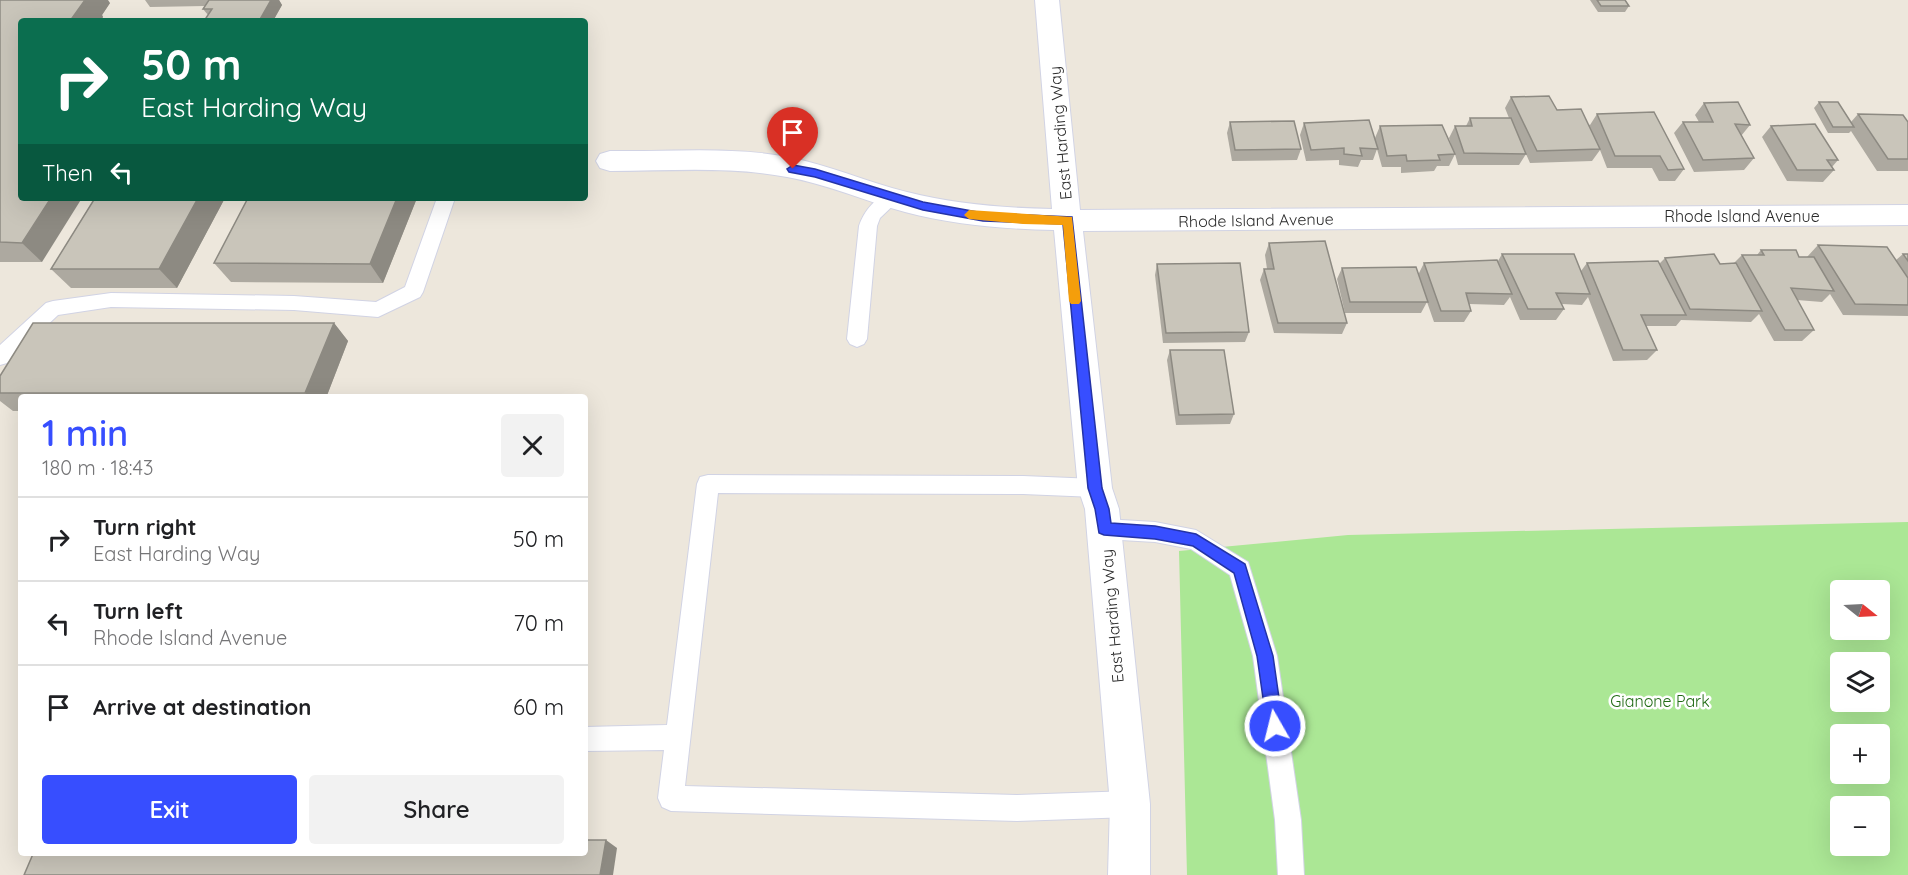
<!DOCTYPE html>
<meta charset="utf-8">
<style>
body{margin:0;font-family:Quicksand,sans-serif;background:#f2f2f2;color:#202124;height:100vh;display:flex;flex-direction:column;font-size:22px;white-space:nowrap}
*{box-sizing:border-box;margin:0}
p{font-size:20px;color:#757577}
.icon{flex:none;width:33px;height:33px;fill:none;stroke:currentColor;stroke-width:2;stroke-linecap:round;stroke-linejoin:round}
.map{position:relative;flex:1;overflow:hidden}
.details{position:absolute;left:18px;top:394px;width:570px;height:462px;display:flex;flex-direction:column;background:#fff;border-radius:6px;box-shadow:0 6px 24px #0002}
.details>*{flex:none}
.guide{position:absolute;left:18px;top:18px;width:570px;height:183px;border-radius:6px;box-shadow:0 6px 24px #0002;background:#0b6e4f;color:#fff;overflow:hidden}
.needle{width:39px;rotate:108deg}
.tools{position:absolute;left:1830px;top:580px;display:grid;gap:12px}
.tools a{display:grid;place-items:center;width:60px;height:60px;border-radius:6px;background:#fff;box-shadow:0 6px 24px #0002;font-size:30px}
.pin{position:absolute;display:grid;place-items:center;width:51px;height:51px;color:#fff;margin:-62px -26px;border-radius:50% 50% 50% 0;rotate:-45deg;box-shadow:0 0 6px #0007}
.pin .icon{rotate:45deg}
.me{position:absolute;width:66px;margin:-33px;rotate:352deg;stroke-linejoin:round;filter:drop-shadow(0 0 4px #0008)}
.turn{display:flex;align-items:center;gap:21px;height:126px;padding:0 24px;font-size:27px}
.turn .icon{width:78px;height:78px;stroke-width:2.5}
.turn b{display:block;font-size:42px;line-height:51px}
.then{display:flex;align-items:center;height:57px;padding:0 24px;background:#0003;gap:12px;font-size:22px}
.round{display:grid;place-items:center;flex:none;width:63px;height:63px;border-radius:6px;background:#f2f2f2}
.overview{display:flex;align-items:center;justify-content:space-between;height:102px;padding:0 24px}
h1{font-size:36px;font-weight:600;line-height:45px;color:#374eff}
.button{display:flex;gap:12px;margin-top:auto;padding:12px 24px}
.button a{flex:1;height:69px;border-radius:6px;background:#374eff;color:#fff;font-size:24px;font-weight:600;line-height:69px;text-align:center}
.button a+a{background:#f2f2f2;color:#202124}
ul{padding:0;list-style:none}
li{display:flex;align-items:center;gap:18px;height:84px;padding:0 24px;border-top:2px solid #e0e0e0}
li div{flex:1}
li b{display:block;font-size:22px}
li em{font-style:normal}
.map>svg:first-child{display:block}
.green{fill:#abe795;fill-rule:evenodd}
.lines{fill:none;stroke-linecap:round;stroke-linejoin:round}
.lane-casing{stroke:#d1d3e4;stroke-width:2}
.street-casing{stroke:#d1d3e4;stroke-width:2}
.lane{fill:#fff;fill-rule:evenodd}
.street{fill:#fff;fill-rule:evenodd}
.wall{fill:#ada9a0}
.shaded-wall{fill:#8d8a82}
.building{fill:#c9c5ba;stroke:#8d8a82;stroke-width:1.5}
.route{fill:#374eff;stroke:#2433a6;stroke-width:1.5}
.slow{fill:#f59e0b}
.labels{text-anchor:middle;stroke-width:5;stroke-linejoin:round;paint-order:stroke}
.street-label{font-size:16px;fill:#2b2b2b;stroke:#fff}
.park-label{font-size:16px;fill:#226c16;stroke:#fff}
</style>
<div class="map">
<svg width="1908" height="875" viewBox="0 0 1908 875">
<rect width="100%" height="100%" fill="#ede7dc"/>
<path class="green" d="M1908,522v353h-721l-8,-324 169,-16zM1840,591h40v39h-40zM1840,663h40v39h-40zM1840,735h40v39h-40zM1840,807h40v39h-40z"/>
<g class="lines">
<g class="lane-casing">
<g id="lane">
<path d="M892,192l6,1 3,5 -21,20 -3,8 -10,113 -3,5 -7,3 -7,-3 -3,-5 12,-113c5,-15 17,-30 33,-34z"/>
<polygon points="437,198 455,198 423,292 420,297 378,317 294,310 111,307 58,315 7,363 0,365 0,345 46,303 53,301 111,293 294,296 376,302 405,287"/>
<polygon points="708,475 1023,476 1095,479 1103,481 1106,488 1103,495 1095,497 1023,494 718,493 685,786 1017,795 1130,791 1139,795 1143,804 1139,813 1130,817 1017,821 671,811 662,807 658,798 664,750 585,751 585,727 667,725 697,484 700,477"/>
<polygon points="1104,519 1155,522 1196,530 1248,562 1277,656 1301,820 1304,875 1278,875 1275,820 1253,656 1230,575 1191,549 1155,542 1104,539 1096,536 1093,529 1096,522"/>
</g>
</g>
<g class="street-casing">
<path id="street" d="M1035,0h24l21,210 828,-5v20l-825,6 29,257 7,21 31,295v71h-42l2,-71 -25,-295 -7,-21 -24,-258c-50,-1 -100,-5 -149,-18 -40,-11 -78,-28 -118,-35 -58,-11 -118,-6 -177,-6l-10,-3 -4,-7 4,-7 10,-3c59,1 120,-5 178,6 41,8 79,25 119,35 47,12 96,16 145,17z"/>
</g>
<use href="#lane" class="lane"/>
<use href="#street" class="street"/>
</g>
<g class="wall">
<polygon points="0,0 110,3 102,15 103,17 100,21 21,21 42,262 0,262"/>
<polygon points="145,0 279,0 282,5 273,21 204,21 208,15 203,9 205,6 150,7"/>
<polygon points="1590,0 1625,0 1629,6 1625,12 1598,12"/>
<polygon points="1511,97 1557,110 1590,125 1597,114 1684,169 1675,181 1659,181 1652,168 1607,168 1600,150 1592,161 1530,163 1526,154 1519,165 1458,165 1455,154 1449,166 1437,166 1434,171 1401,173 1401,167 1382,167 1377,149 1373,160 1361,160 1358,167 1339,165 1339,160 1306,161 1300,135 1304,123 1375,138 1380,126 1454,154 1449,138 1455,126 1466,126 1470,118 1509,118 1505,108"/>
<polygon points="1819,102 1851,122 1858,114 1908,122 1908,171 1877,171 1851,131 1849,133 1828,133 1814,108"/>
<polygon points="1704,103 1750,125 1741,136 1754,158 1744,170 1694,172 1674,133 1683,122 1699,122 1695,115"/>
<polygon points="1230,122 1301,149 1297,160 1232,161 1227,133"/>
<polygon points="1771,126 1838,160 1832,167 1834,170 1823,182 1787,181 1762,137"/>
<polygon points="95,198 225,198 177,288 71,288 51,269"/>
<polygon points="248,198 417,198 383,283 231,282 214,263"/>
<polygon points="1269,243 1347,323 1342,334 1274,333 1260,280 1264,269 1267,269 1265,255"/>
<polygon points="1818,245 1896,260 1903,254 1908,254 1908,316 1843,315 1830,294 1822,302 1797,300 1814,330 1802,341 1774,341 1759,314 1751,322 1681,320 1676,326 1646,326 1657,350 1647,360 1613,361 1588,297 1582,305 1562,304 1564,309 1556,320 1520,320 1510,297 1504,305 1469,304 1471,311 1464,322 1434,322 1427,302 1421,313 1345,313 1337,279 1342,268 1419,273 1424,263 1498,261 1502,254 1581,271 1587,263 1659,264 1665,258 1720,264 1734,263 1742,255 1757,255 1761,250 1799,257 1807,257"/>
<polygon points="1157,264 1249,332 1245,342 1163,343 1155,275"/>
<polygon points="334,323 348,341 326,398 21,398 21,411 13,411 0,401 0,376"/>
<polygon points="1170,350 1234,414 1230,424 1176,425 1167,360"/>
</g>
<g class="shaded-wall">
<polygon points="85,0 108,0 110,3 102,15 103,17 100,21 70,21"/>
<polygon points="271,0 279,0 282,5 273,21 259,21"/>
<polygon points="51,198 82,198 42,262 22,243"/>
<polygon points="198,198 225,198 177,288 159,269"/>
<polygon points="397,198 417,198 383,283 370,264"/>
<polygon points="334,323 348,341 326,398 309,398 305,393"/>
<polygon points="606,840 617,848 613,875 600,875"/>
</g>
<g class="building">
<polygon points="0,0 85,0 70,21 21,21 21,198 51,198 22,243 0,242"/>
<polygon points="209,0 271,0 259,21 204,21 212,9 203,9"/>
<polygon points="1597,0 1625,0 1629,6 1601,6"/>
<polygon points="1549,96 1557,110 1581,109 1600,149 1537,151 1511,97"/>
<polygon points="1738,102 1750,125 1735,124 1754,158 1703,160 1683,122 1713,122 1704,103"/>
<polygon points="1819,102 1838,102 1854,127 1833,127"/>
<polygon points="1654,112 1684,169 1668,170 1660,156 1615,156 1597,114"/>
<polygon points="1858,114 1903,115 1908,122 1908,159 1888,159"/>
<polygon points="1470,118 1511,118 1526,154 1464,153 1455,126 1472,126"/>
<polygon points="1369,120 1378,149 1360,148 1362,156 1344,154 1344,148 1311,150 1304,123"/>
<polygon points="1294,121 1301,149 1235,150 1230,122"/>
<polygon points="1815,124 1838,160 1827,160 1834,170 1797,170 1771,126"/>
<polygon points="1442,125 1455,154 1438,155 1440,160 1407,161 1406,155 1387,156 1380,126"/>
<polygon points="95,198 198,198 159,269 51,269"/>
<polygon points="248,198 397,198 370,264 214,263"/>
<polygon points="1325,241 1347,323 1278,323 1264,269 1274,269 1269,243"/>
<polygon points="1818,245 1887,247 1908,278 1908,305 1855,304"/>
<polygon points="1761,250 1796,250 1799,257 1814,257 1834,291 1791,288 1814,330 1785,330 1742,255 1764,255"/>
<polygon points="1502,254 1574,254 1590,294 1556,293 1564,309 1528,309"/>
<polygon points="1714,254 1720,264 1736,263 1762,311 1690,309 1665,258"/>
<polygon points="1903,254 1908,254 1908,261"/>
<polygon points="1497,260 1512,294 1466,293 1471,311 1441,311 1424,263"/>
<polygon points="1658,261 1686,315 1641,315 1657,350 1623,350 1587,263"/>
<polygon points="1240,263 1249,332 1166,333 1157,264"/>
<polygon points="1416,267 1428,302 1350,302 1342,268"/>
<polygon points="33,323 334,323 305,393 0,393 0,376"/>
<polygon points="1170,350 1224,350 1234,414 1179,415"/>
<polygon points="585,840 606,840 600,875 24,875 33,854 585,854"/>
</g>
<polygon class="route" points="793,165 815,169 923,202 983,213 1072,217 1102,488 1109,509 1111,523 1155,526 1196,534 1245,564 1273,656 1283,726 1281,732 1275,734 1269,732 1267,726 1257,656 1234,573 1193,546 1155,539 1104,535 1099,533 1095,509 1088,488 1063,224 983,221 923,210 815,177 789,172 787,169"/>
<polygon class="slow" points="969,210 1072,217 1081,301 1079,304 1071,304 1069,301 1063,225 1023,224 969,219 964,215"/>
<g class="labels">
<g class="street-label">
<text transform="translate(1060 133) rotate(-95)" y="6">East Harding Way</text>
<text x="1742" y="222">Rhode Island Avenue</text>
<text transform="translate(1256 220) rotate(-1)" y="6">Rhode Island Avenue</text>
<text transform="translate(1112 616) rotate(-95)" y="6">East Harding Way</text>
</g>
<g class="park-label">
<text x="1660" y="707">Gianone Park</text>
</g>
</g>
</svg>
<div class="tools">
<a><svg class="needle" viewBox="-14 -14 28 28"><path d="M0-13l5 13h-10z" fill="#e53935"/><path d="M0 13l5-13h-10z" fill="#757577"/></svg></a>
<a><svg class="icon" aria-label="layers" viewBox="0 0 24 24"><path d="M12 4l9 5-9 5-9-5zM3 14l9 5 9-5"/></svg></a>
<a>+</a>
<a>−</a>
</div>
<div class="pin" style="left:793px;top:169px;background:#d93025"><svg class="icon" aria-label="arrive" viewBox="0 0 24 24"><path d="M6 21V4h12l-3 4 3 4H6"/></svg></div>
<svg class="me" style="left:1275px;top:726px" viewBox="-20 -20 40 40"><circle r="17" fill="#374eff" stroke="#fff" stroke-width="3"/><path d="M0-11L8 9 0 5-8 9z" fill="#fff"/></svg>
<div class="guide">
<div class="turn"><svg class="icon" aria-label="right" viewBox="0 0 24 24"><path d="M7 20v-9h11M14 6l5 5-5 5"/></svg><div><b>50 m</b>East Harding Way</div></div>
<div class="then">Then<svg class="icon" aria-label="left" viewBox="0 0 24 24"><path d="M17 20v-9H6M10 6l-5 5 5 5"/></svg></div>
</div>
<section class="details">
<div class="overview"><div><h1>1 min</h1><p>180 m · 18:43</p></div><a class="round"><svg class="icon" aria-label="close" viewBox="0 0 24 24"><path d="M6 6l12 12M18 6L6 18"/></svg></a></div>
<ul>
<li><svg class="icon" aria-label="right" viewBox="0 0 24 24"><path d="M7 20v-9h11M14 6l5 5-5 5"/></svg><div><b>Turn right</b><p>East Harding Way</p></div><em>50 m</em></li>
<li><svg class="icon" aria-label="left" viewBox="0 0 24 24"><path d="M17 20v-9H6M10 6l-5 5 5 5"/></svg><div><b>Turn left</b><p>Rhode Island Avenue</p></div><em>70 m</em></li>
<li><svg class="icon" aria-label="arrive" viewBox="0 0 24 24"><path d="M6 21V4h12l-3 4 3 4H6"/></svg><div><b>Arrive at destination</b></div><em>60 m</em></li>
</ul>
<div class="button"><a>Exit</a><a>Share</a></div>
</section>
</div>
